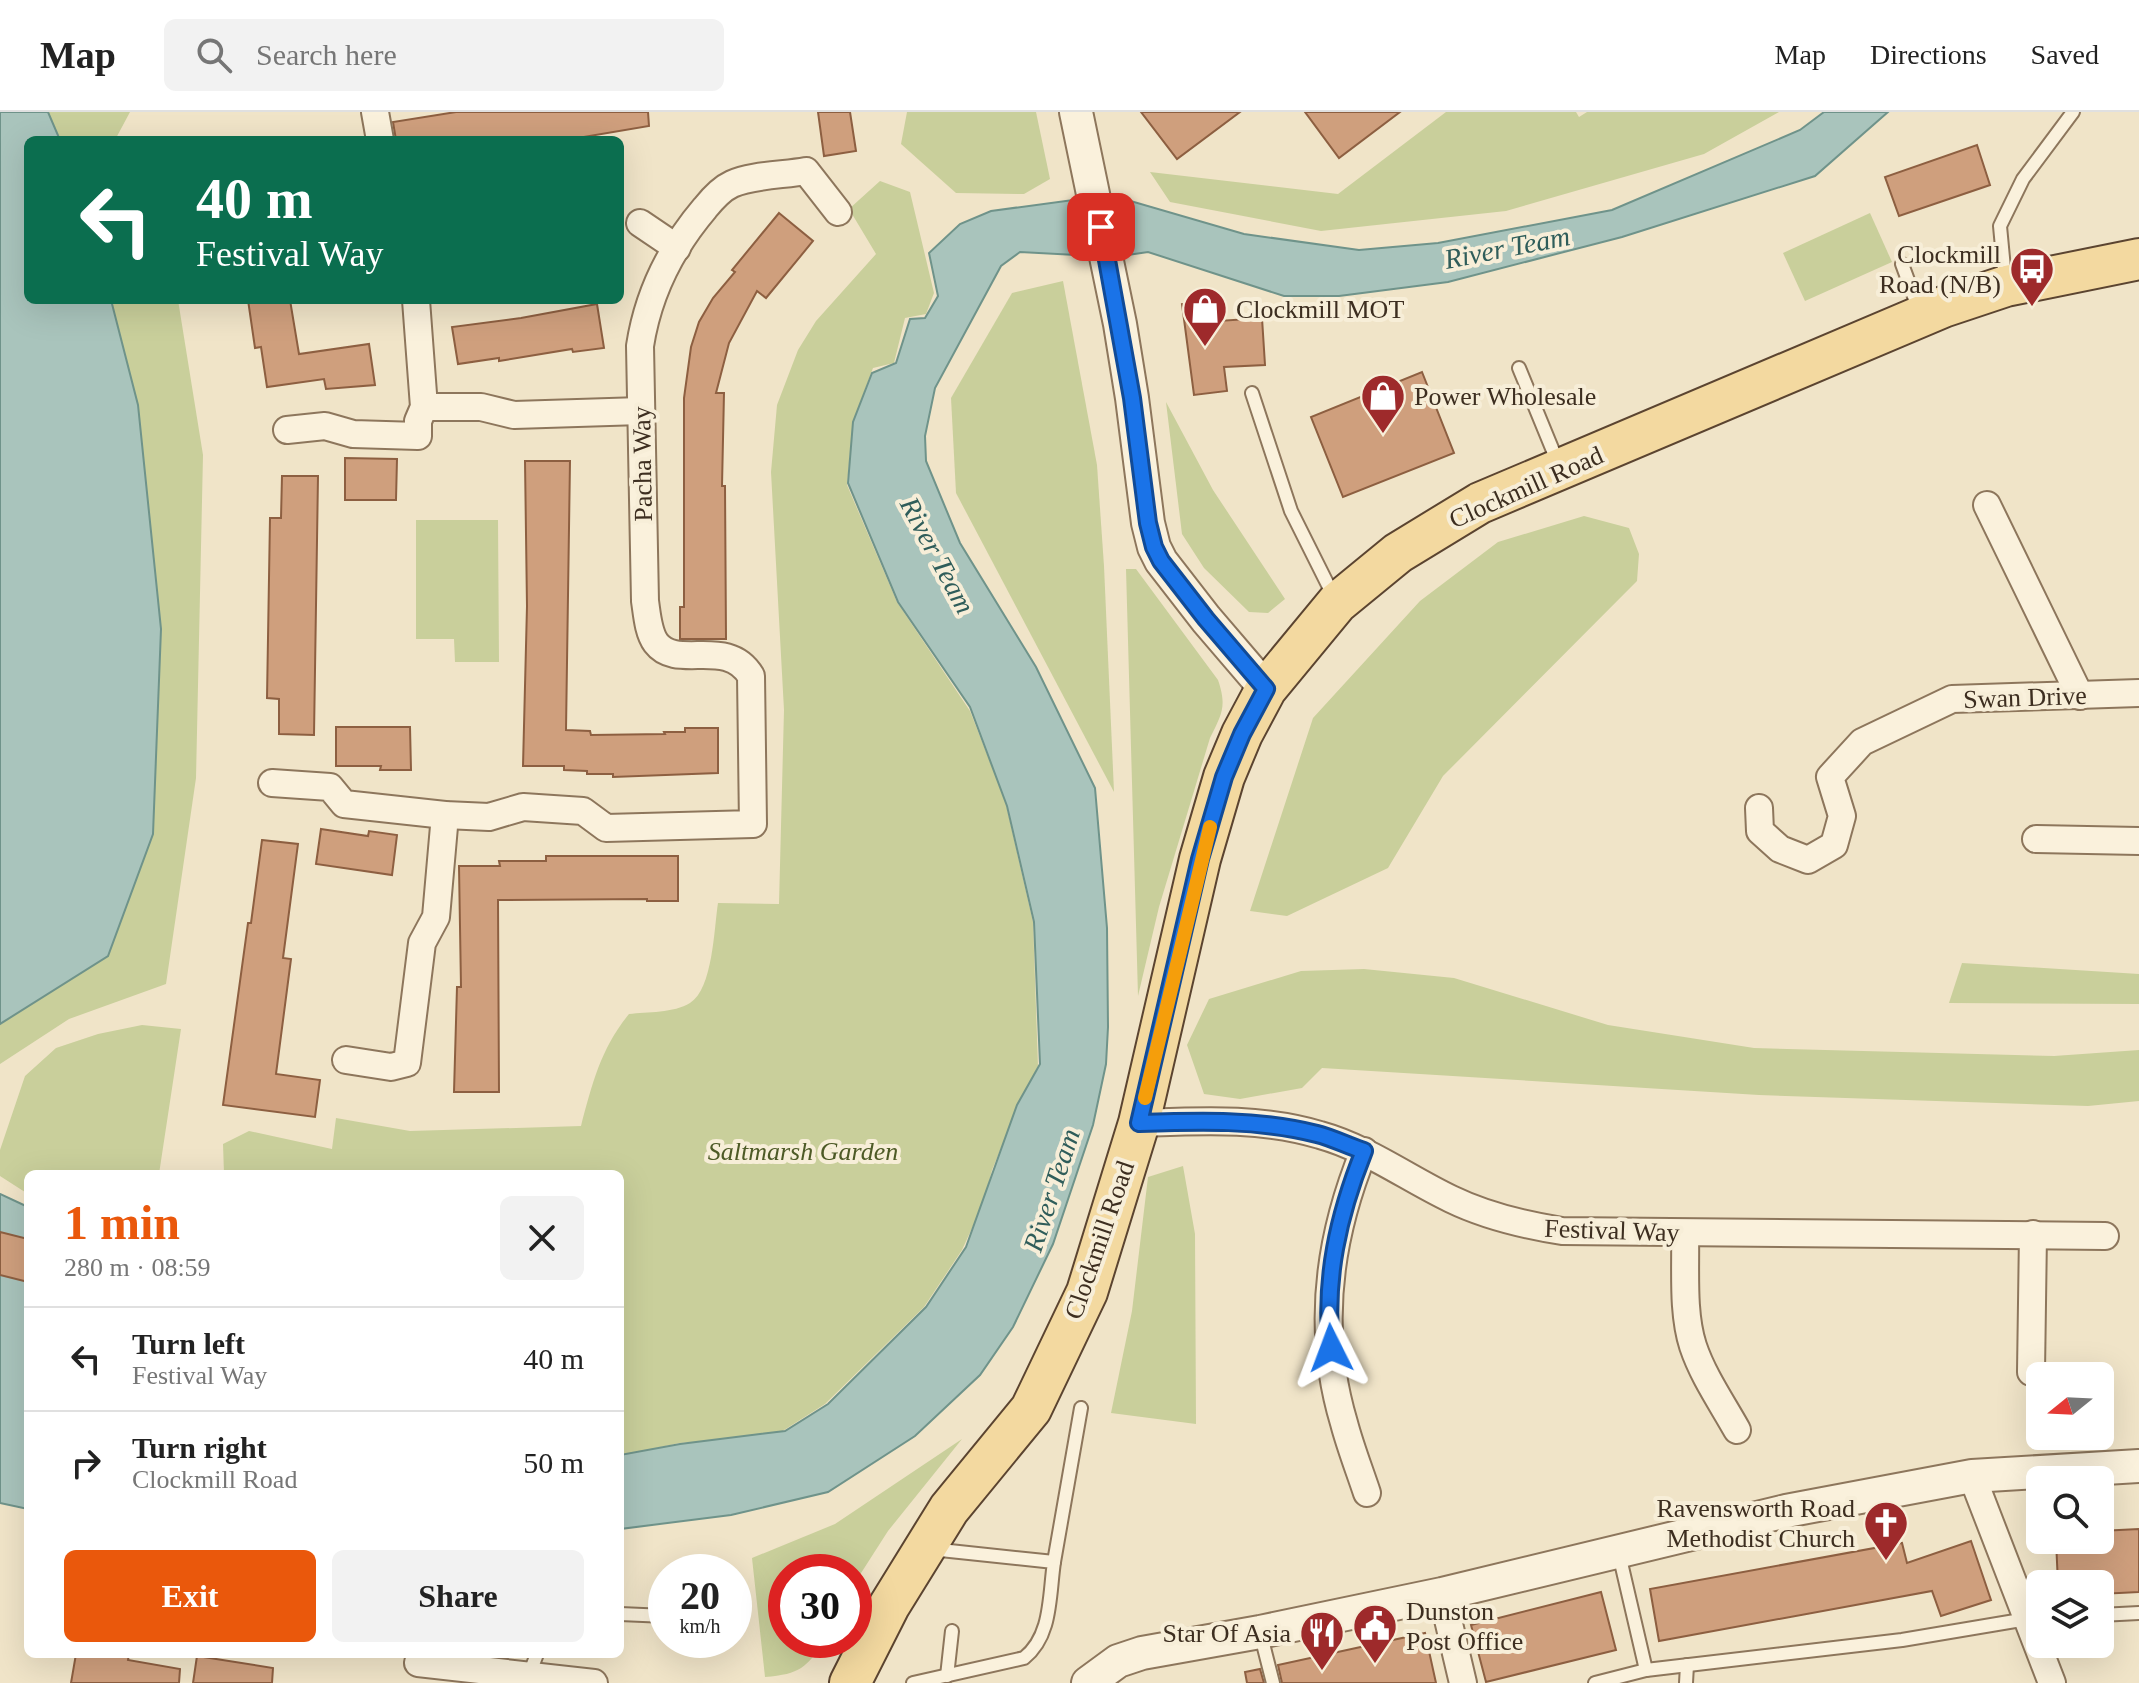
<!DOCTYPE html>
<meta charset="utf-8">
<style>
body{margin:0;font-family:"Times New Roman",serif;background:#f2f2f2;color:#222;height:100vh;display:flex;flex-direction:column;font-size:30px;white-space:nowrap}
*{box-sizing:border-box;margin:0}
p{font-size:26px;color:#767676}
.icon{flex:none;width:44px;height:44px;fill:none;stroke:currentColor;stroke-width:2;stroke-linecap:round;stroke-linejoin:round}
.map{position:relative;flex:1;overflow:hidden}
.panel{position:absolute;left:24px;top:1058px;width:600px;height:488px;display:flex;flex-direction:column;background:#fff;border-radius:12px;box-shadow:0 8px 32px #0002}
.panel>*{flex:none}
.guide{position:absolute;left:24px;top:24px;width:600px;height:168px;border-radius:12px;box-shadow:0 8px 32px #0002;background:#0b6e4f;color:#fff;overflow:hidden}
.needle{width:52px;rotate:252deg}
.fabs{position:absolute;left:2026px;top:1250px;display:grid;gap:16px}
.fabs a{display:grid;place-items:center;width:88px;height:88px;border-radius:12px;background:#fff;box-shadow:0 8px 32px #0002;font-size:40px}
.speed{position:absolute;left:648px;top:1442px;display:flex;gap:16px;font-size:40px;font-weight:700;text-align:center}
.speed>*{display:grid;place-content:center;width:104px;height:104px;border-radius:50%;background:#fff;box-shadow:0 8px 32px #0002;line-height:1}
.speed small{font-size:20px;font-weight:400}
.speed .limit{border:12px solid #d22;background:#fff;color:#111}
.pin{position:absolute;display:grid;place-items:center;width:68px;height:68px;color:#fff;margin:-34px;border-radius:16px;box-shadow:0 4px 12px #0006}
.me{position:absolute;width:88px;margin:-44px;rotate:357deg;stroke-linejoin:round;filter:drop-shadow(0 0 6px #0008)}
.turn{display:flex;align-items:center;gap:28px;height:168px;padding:0 40px;font-size:36px}
.turn .icon{width:104px;height:104px;stroke-width:2.5}
.turn b{display:block;font-size:56px;line-height:68px}
.round{display:grid;place-items:center;flex:none;width:84px;height:84px;border-radius:12px;background:#f2f2f2}
.summary{display:flex;align-items:center;justify-content:space-between;height:136px;padding:0 40px}
h1{font-size:48px;font-weight:700;line-height:60px;color:#ea580c}
.cta{display:flex;gap:16px;margin-top:auto;padding:16px 40px}
.cta a{flex:1;height:92px;border-radius:12px;background:#ea580c;color:#fff;font-size:32px;font-weight:700;line-height:92px;text-align:center}
.cta a+a{background:#f2f2f2;color:#222}
ul{padding:0;list-style:none}
li{display:flex;align-items:center;gap:24px;height:104px;padding:0 40px;border-top:2px solid #e0e0e0}
li div{flex:1}
li b{display:block;font-size:30px}
li em{font-style:normal}
header{display:flex;align-items:center;gap:48px;box-sizing:border-box;height:112px;padding:0 40px;background:#fff;border-bottom:2px solid #e0e0e0}
header strong{font-size:38px}
nav{display:flex;gap:44px;margin-inline-start:auto;font-size:28px}
.search{width:560px;height:72px;background:#f2f2f2;display:flex;align-items:center;gap:20px;box-sizing:border-box;padding:0 28px;border-radius:12px;color:#767676;font-size:30px}
.map>svg:first-child{display:block}
.green{fill:#c9cf9b}
.water{fill:#a9c4bc;stroke:#6f938a;stroke-width:2}
.building{fill:#cf9f7d;stroke:#8d5f41;stroke-width:2}
.lines{fill:none;stroke-linecap:round;stroke-linejoin:round}
.service-casing{stroke:#8d765c;stroke-width:16}
.minor-casing{stroke:#8d765c;stroke-width:30}
.tertiary-casing{stroke:#8d765c;stroke-width:36}
.primary-casing{stroke:#5b4430;stroke-width:44}
.service{stroke:#faf1dc;stroke-width:12}
.minor{stroke:#faf1dc;stroke-width:26}
.tertiary{stroke:#faf1dc;stroke-width:32}
.primary{stroke:#f3d9a0;stroke-width:40}
.route-casing{stroke:#114b97;stroke-width:20}
.route{stroke:#1a73e8;stroke-width:14}
.slow{stroke:#f59e0b;stroke-width:14}
.labels{text-anchor:middle;stroke-width:8;stroke-linejoin:round;paint-order:stroke}
.poi-label{font-size:26px;fill:#3d2e20;stroke:#f7eed8;text-anchor:end}
.street-label{font-size:26px;fill:#3d2e20;stroke:#f7eed8}
.park-label{font-size:26px;font-style:italic;fill:#4d5a26;stroke:#f7eed8}
.water-label{font-size:28px;font-style:italic;fill:#2f5d5a;stroke:#f7eed8}
</style>
<header>
<strong>Map</strong>
<div class="search"><svg class="icon" aria-label="search" viewBox="0 0 24 24"><circle cx="10" cy="10" r="6"/><path d="M15 15l6 6"/></svg>Search here</div>
<nav><a>Map</a><a>Directions</a><a>Saved</a></nav>
</header>
<div class="map">
<svg width="2139" height="1571" viewBox="0 0 2139 1571">
<rect width="100%" height="100%" fill="#f0e4c8"/>
<g class="green">
<polygon points="0,0 130,0 115,28 28,28 28,188 178,188 203,343 196,666 166,872 69,907 0,952"/>
<polygon points="907,0 1036,0 1050,67 1024,82 956,81 901,32"/>
<polygon points="1446,0 1576,0 1579,5 1587,0 1779,0 1704,42 1506,99 1321,119 1170,90 1150,60 1338,82"/>
<path d="M880,69l30,11 24,101 -8,21 -21,4 -11,45 -21,5 -20,54 -6,63 50,117 73,109 35,89 28,122 5,144 -19,38 -27,66 -9,34 -21,46 -38,57 -99,97 -44,28 -53,8 -49,3 -59,13v-282h-396l-1,-30 26,-13 83,18 4,-31 74,13 171,-5c11,-42 20,-78 48,-112 18,-2 45,-1 61,-11 23,-14 24,-75 28,-100l61,1 5,-194 -13,-238 6,-67 21,-55 18,-29 60,-67 -27,-45z"/>
<polygon points="1870,101 1892,150 1805,189 1783,141"/>
<polygon points="1063,169 1097,353 1104,454 1114,680 956,381 951,286 1012,181"/>
<polygon points="1166,290 1213,378 1285,487 1268,501 1249,500 1204,456 1182,422"/>
<polygon points="1584,404 1629,416 1639,442 1637,469 1443,664 1388,756 1287,804 1250,799 1313,606 1420,489 1498,430"/>
<polygon points="416,408 498,408 499,550 455,550 454,527 416,527"/>
<path d="M1126,457h10l82,111c9,26 4,34 -8,58l-51,169 -21,89z"/>
<polygon points="1962,851 2139,862 2139,892 1949,891"/>
<polygon points="1364,857 1454,866 1608,913 1754,936 2054,944 2139,938 2139,989 2088,994 1759,983 1322,956 1302,976 1240,987 1204,982 1187,933 1209,887 1301,859"/>
<polygon points="142,913 181,917 159,1062 28,1062 28,1082 0,1064 0,1038 25,964 56,936 98,922"/>
<polygon points="1183,1054 1195,1122 1196,1312 1111,1301 1132,1199 1148,1065"/>
<path d="M962,1327l-74,92 -34,53v-12h-68v68h40c-21,28 -25,34 -61,37l-13,-119 83,-34z"/>
</g>
<g class="water">
<polygon points="0,0 48,0 60,28 28,28 28,188 111,188 138,293 161,517 153,722 108,844 0,912"/>
<polygon points="1824,0 1888,0 1815,64 1622,125 1448,170 1339,184 1284,184 1148,140 1114,145 1020,140 1001,154 935,276 925,324 926,349 960,431 1036,555 1095,676 1107,816 1108,915 1106,952 1093,1013 1053,1132 1013,1215 980,1263 915,1324 828,1380 731,1403 620,1417 620,1343 680,1332 785,1319 828,1292 926,1195 966,1135 1017,993 1040,952 1034,810 1007,694 970,595 898,490 848,371 853,310 872,261 896,251 910,207 925,206 938,184 929,141 960,112 991,99 1110,83 1244,122 1359,138 1438,131 1612,98 1800,18"/>
<polygon points="0,1082 28,1095 28,1397 0,1391"/>
</g>
<g class="building">
<polygon points="456,0 648,0 649,14 566,28 396,28 393,10"/>
<polygon points="818,0 850,0 856,39 824,44"/>
<polygon points="1141,0 1240,0 1177,47"/>
<polygon points="1305,0 1400,0 1339,46"/>
<polygon points="1977,33 1990,73 1899,104 1885,65"/>
<polygon points="779,101 813,129 766,186 757,179 729,231 716,281 724,281 722,374 725,374 726,527 680,527 680,495 684,495 684,286 691,235 699,210 713,186 735,160 732,158"/>
<polygon points="248,188 290,188 299,242 369,232 375,273 326,277 324,267 267,275 261,235 255,236"/>
<polygon points="1216,188 1219,209 1262,206 1265,253 1224,255 1227,279 1194,283 1182,192"/>
<polygon points="597,192 604,236 573,240 572,237 499,249 499,246 458,252 452,215 521,206"/>
<polygon points="1422,260 1454,341 1343,385 1311,305"/>
<polygon points="345,346 397,347 396,388 345,388"/>
<polygon points="525,349 570,349 566,618 590,619 591,623 665,622 664,620 685,620 685,616 718,616 718,661 613,665 613,662 587,662 587,659 564,658 564,654 523,654 527,494"/>
<polygon points="282,364 318,364 314,623 279,622 279,587 267,586 270,406 281,406"/>
<polygon points="336,615 410,615 411,658 380,658 381,654 336,654"/>
<polygon points="321,717 368,724 369,719 397,723 392,763 316,752"/>
<polygon points="262,728 298,732 283,846 291,847 276,962 320,968 315,1005 223,993 248,811 251,811"/>
<polygon points="546,744 678,744 678,789 647,789 647,787 498,788 499,980 454,980 457,875 461,875 459,754 500,754 499,749 546,749"/>
<polygon points="0,1120 28,1127 28,1170 0,1163"/>
<polygon points="2139,1417 2139,1480 2100,1482 2100,1472 2058,1472 2056,1428 2100,1428 2100,1419"/>
<polygon points="1971,1429 1991,1488 1941,1504 1932,1479 1659,1529 1650,1477 1902,1431 1907,1451"/>
<polygon points="1601,1480 1616,1538 1486,1570 1471,1513"/>
<polygon points="1425,1521 1436,1571 1282,1571 1278,1553"/>
<polygon points="76,1542 129,1542 128,1548 180,1557 179,1571 71,1571"/>
<polygon points="197,1544 273,1556 272,1571 193,1571"/>
<polygon points="1260,1557 1264,1571 1247,1571 1245,1560"/>
</g>
<g class="lines">
<g class="service-casing">
<g id="service">
<polyline points="1902,152 1919,198"/>
<polyline points="2005,167 2000,114 2023,67 2073,0"/>
<polyline points="1519,256 1558,351"/>
<polyline points="1252,281 1291,399 1334,485"/>
<polyline points="1619,1442 1646,1558"/>
<polyline points="1054,1450 1081,1296"/>
<polyline points="620,1502 666,1504"/>
<polyline points="2100,1503 2139,1501"/>
<polyline points="1260,1520 1273,1571"/>
<polyline points="529,1563 537,1542"/>
<polyline points="947,1564 952,1519"/>
<path d="M913,1571l111,-25c28,-22 25,-62 30,-96l-123,-13"/>
<polyline points="1595,1571 1646,1558 1902,1528 2027,1507"/>
<polyline points="1686,1571 1687,1553"/>
</g>
</g>
<g class="minor-casing">
<g id="minor">
<polyline points="375,0 380,28"/>
<polyline points="640,111 677,136"/>
<polyline points="424,295 481,295 514,303 641,299"/>
<polyline points="287,318 325,314 353,322 418,324 418,309 424,295 416,188"/>
<polyline points="1987,393 2080,584"/>
<path d="M272,671l58,4 14,17 101,11 44,2 34,-10 60,4 23,17 147,-4 -2,-148c-24,-40 -74,-5 -95,-33 -8,-11 -9,-29 -11,-42l-5,-255c8,-52 31,-98 65,-138 8,-10 16,-19 27,-24 19,-9 53,-9 74,-13l32,41"/>
<polyline points="1759,696 1760,719 1780,737 1808,748 1834,733 1842,704 1830,665 1862,630 1952,587 2139,581"/>
<polyline points="2036,727 2139,729"/>
<polyline points="346,948 391,955 407,951 422,831 436,805 445,703"/>
<path d="M1139,1011c60,-2 122,-6 181,12 47,13 87,43 131,64 35,17 73,26 111,32l543,5"/>
<path d="M1364,1039c-36,88 -48,179 -20,272 6,23 15,46 23,70"/>
<path d="M1685,1121c1,36 -3,79 8,113 10,30 29,57 44,84"/>
<polyline points="2031,1260 2033,1122"/>
<polyline points="1972,1364 2052,1571"/>
<polyline points="1442,1482 1463,1571"/>
<polyline points="418,1551 594,1571"/>
</g>
</g>
<g class="tertiary-casing">
<g id="tertiary">
<polyline points="1076,0 1120,212 1132,286 1148,411 1154,435 1161,449 1206,507 1266,577"/>
<polyline points="1088,1571 1118,1549 1142,1541 1260,1520 1442,1482 1786,1399 1972,1364 2139,1354"/>
</g>
</g>
<g class="primary-casing">
<polyline id="primary" points="850,1571 889,1494 949,1397 1031,1297 1087,1180 1139,1011 1200,747 1224,665 1242,622 1266,577 1337,491 1398,441 1480,391 1943,195 2006,174 2139,147"/>
</g>
<use href="#service" class="service"/>
<use href="#minor" class="minor"/>
<use href="#tertiary" class="tertiary"/>
<use href="#primary" class="primary"/>
</g>
<g class="lines">
<g class="route-casing">
<path id="route" d="M1101,115l31,171 16,125 6,24 7,14 45,58 60,70 -24,45 -18,43 -24,82 -61,264c60,-2 119,-4 178,11 16,4 31,12 47,17 -26,65 -40,128 -33,197"/>
</g>
<use href="#route" class="route"/>
<polyline class="slow" points="1145,986 1210,715"/>
</g>
<defs>
<g id="bus-pin" transform="scale(2.3)"><path d="M0 17L-7.5 6A9.5 9.5 0 1 1 7.5 6Z" fill="#9e2a2b" stroke="#f7eed8"/><path d="M-5-6H5V4H4V6H2V4H-2V6H-4V4H-5ZM-3.5-4V0h7V-4ZM-3.5 1.2v1.5H-2V1.2ZM2 1.2v1.5H3.5V1.2Z" fill="#fff"/></g>
<g id="shop-pin" transform="scale(2.3)"><path d="M0 17L-7.5 6A9.5 9.5 0 1 1 7.5 6Z" fill="#9e2a2b" stroke="#f7eed8"/><path d="M-5-2.5h2.3a2.7 3.5 0 0 1 5.4 0H5L5.5 6h-11ZM-1.5-2.5h3a1.5 2.3 0 0 0-3 0Z" fill="#fff"/></g>
<g id="church-pin" transform="scale(2.3)"><path d="M0 17L-7.5 6A9.5 9.5 0 1 1 7.5 6Z" fill="#9e2a2b" stroke="#f7eed8"/><path d="M-1.2-6h2.4v3.5h3.3v2.4h-3.3V6h-2.4V-.1h-3.3v-2.4h3.3Z" fill="#fff"/></g>
<g id="civic-pin" transform="scale(2.3)"><path d="M0 17L-7.5 6A9.5 9.5 0 1 1 7.5 6Z" fill="#9e2a2b" stroke="#f7eed8"/><path d="M-.6-6.5H3V-4.5H.6V-3L4-1V1h2V6H-6V1h2V-1L-.6-3ZM-1.2 2.5V6h2.4V2.5Z" fill="#fff"/></g>
<g id="restaurant-pin" transform="scale(2.3)"><path d="M0 17L-7.5 6A9.5 9.5 0 1 1 7.5 6Z" fill="#9e2a2b" stroke="#f7eed8"/><path d="M-5-6h1v4h1v-4h1v4h1v-4h1v5L-1.5 .5V6h-2V.5L-5-1ZM5-6V6H3V1.5H1.5Q1.5-4 5-6Z" fill="#fff"/></g>
</defs>
<g fill-rule="evenodd">
<use href="#bus-pin" x="2032" y="157"/>
<use href="#shop-pin" x="1205" y="197"/>
<use href="#shop-pin" x="1383" y="284"/>
<use href="#church-pin" x="1886" y="1411"/>
<use href="#civic-pin" x="1375" y="1514"/>
<use href="#restaurant-pin" x="1322" y="1521"/>
</g>
<g class="labels">
<g class="poi-label">
<text x="2001" y="151">Clockmill<tspan x="2001" dy="30">Road (N/B)</tspan></text>
<text x="1236" y="206" text-anchor="start">Clockmill MOT</text>
<text x="1414" y="293" text-anchor="start">Power Wholesale</text>
<text x="1855" y="1405">Ravensworth Road<tspan x="1855" dy="30">Methodist Church</tspan></text>
<text x="1406" y="1508" text-anchor="start">Dunston<tspan x="1406" dy="30">Post Office</tspan></text>
<text x="1291" y="1530">Star Of Asia</text>
</g>
<g class="street-label">
<text transform="translate(642 352) rotate(-91)" y="9">Pacha Way</text>
<text transform="translate(1526 375) rotate(-24)" y="9">Clockmill Road</text>
<text transform="translate(2025 585) rotate(-2)" y="9">Swan Drive</text>
<text transform="translate(1612 1118) rotate(2)" y="9">Festival Way</text>
<text transform="translate(1099 1128) rotate(-71)" y="9">Clockmill Road</text>
</g>
<g class="park-label">
<text x="803" y="1048">Saltmarsh Garden</text>
</g>
<g class="water-label">
<text transform="translate(1507 135) rotate(-11)" y="10">River Team</text>
<text transform="translate(938 443) rotate(62)" y="10">River Team</text>
<text transform="translate(1051 1078) rotate(-72)" y="10">River Team</text>
</g>
</g>
</svg>
<div class="fabs">
<a><svg class="needle" viewBox="-14 -14 28 28"><path d="M0-13l5 13h-10z" fill="#e53935"/><path d="M0 13l5-13h-10z" fill="#767676"/></svg></a>
<a><svg class="icon" aria-label="search" viewBox="0 0 24 24"><circle cx="10" cy="10" r="6"/><path d="M15 15l6 6"/></svg></a>
<a><svg class="icon" aria-label="layers" viewBox="0 0 24 24"><path d="M12 4l9 5-9 5-9-5zM3 14l9 5 9-5"/></svg></a>
</div>
<div class="speed"><div>20<small>km/h</small></div><div class="limit">30</div></div>
<div class="pin" style="left:1101px;top:115px;background:#d93025"><svg class="icon" aria-label="arrive" viewBox="0 0 24 24"><path d="M6 21V4h12l-3 4 3 4H6"/></svg></div>
<svg class="me" style="left:1331px;top:1236px" viewBox="-20 -20 40 40"><path d="M0-17L14 15 0 8-14 15z" fill="#1a73e8" stroke="#fff" stroke-width="4"/></svg>
<div class="guide">
<div class="turn"><svg class="icon" aria-label="left" viewBox="0 0 24 24"><path d="M17 20v-9H6M10 6l-5 5 5 5"/></svg><div><b>40 m</b>Festival Way</div></div>
</div>
<section class="panel">
<div class="summary"><div><h1>1 min</h1><p>280 m · 08:59</p></div><a class="round"><svg class="icon" aria-label="close" viewBox="0 0 24 24"><path d="M6 6l12 12M18 6L6 18"/></svg></a></div>
<ul>
<li><svg class="icon" aria-label="left" viewBox="0 0 24 24"><path d="M17 20v-9H6M10 6l-5 5 5 5"/></svg><div><b>Turn left</b><p>Festival Way</p></div><em>40 m</em></li>
<li><svg class="icon" aria-label="right" viewBox="0 0 24 24"><path d="M7 20v-9h11M14 6l5 5-5 5"/></svg><div><b>Turn right</b><p>Clockmill Road</p></div><em>50 m</em></li>
</ul>
<div class="cta"><a>Exit</a><a>Share</a></div>
</section>
</div>
